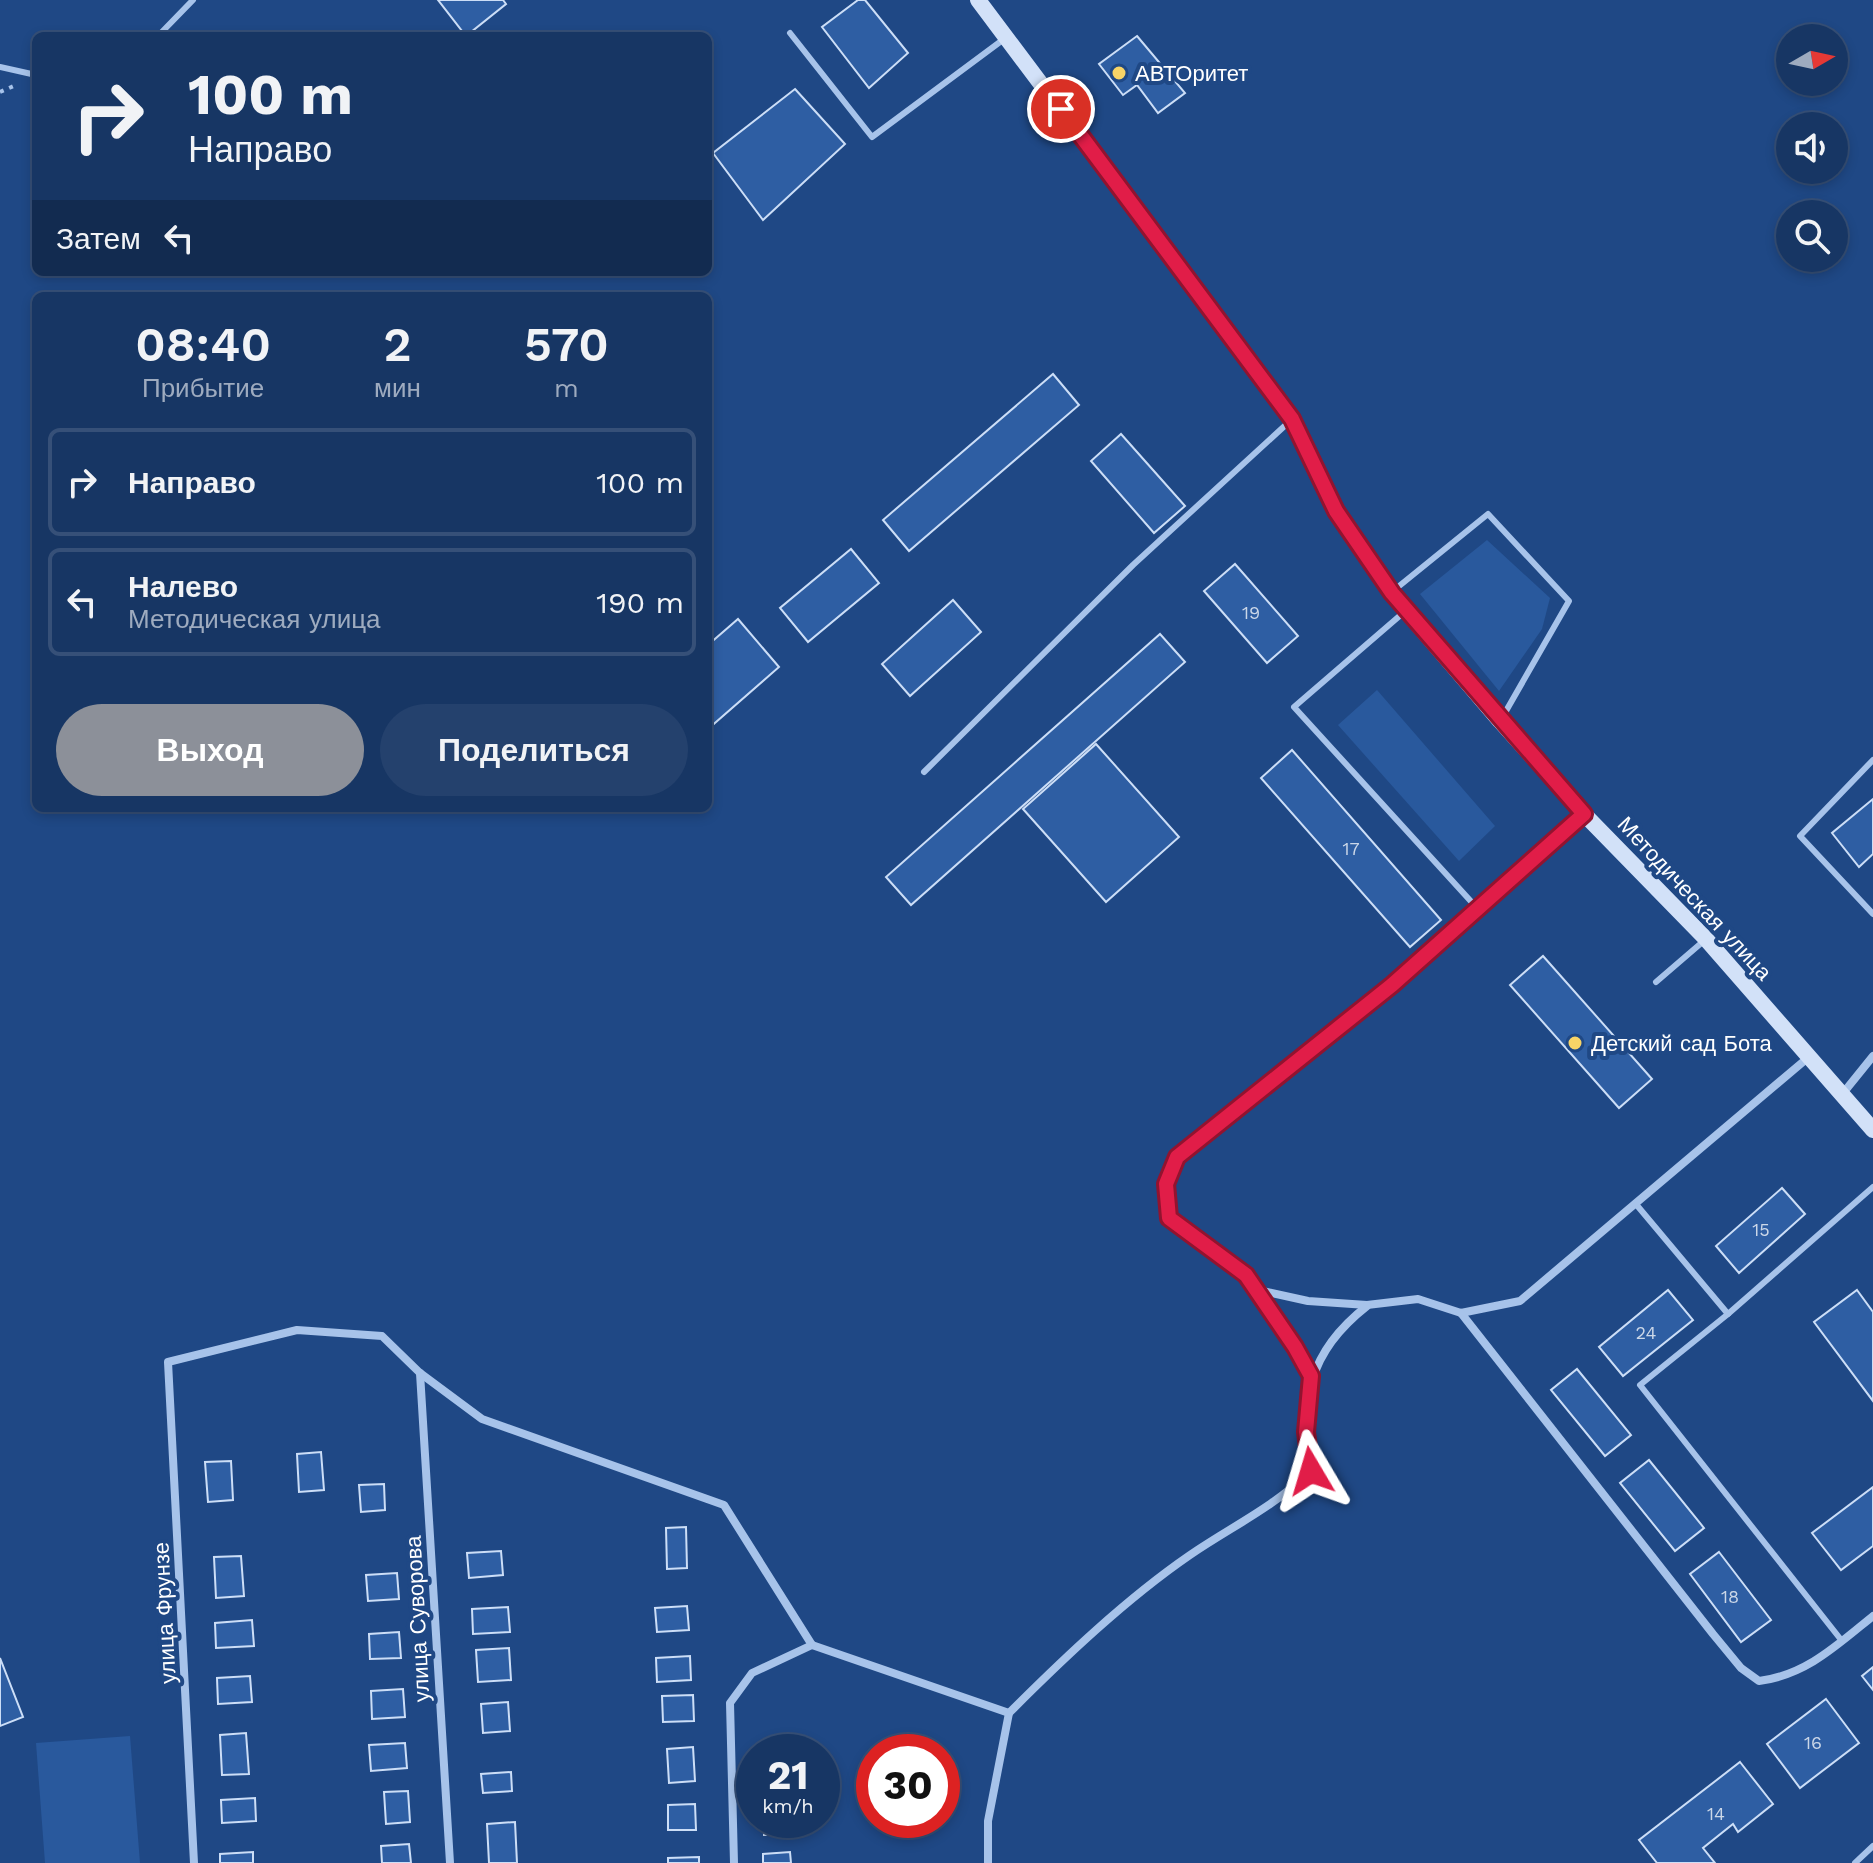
<!DOCTYPE html>
<html lang="ru">
<meta charset="utf-8">
<style>
body{margin:0;font-family:"Work Sans",sans-serif;background:#24416d;color:#f1f3f6;height:100vh;display:flex;flex-direction:column;font-size:30px;white-space:nowrap}
*{box-sizing:border-box;margin:0}
p{font-size:26px;color:#9eabbf}
.icon{flex:none;width:44px;height:44px;fill:none;stroke:currentColor;stroke-width:2;stroke-linecap:round;stroke-linejoin:round}
.map{position:relative;flex:1;overflow:hidden}
.drawer{position:absolute;left:32px;top:292px;width:680px;height:520px;display:flex;flex-direction:column;background:#173664;border-radius:12px;box-shadow:0 4px 12px #0003,0 0 0 2px #365078}
.drawer>*{flex:none}
.top-card{position:absolute;left:32px;top:32px;width:680px;height:244px;border-radius:12px;box-shadow:0 4px 12px #0003,0 0 0 2px #365078;background:#173664;color:#f1f3f6;overflow:hidden}
.needle{width:52px;rotate:81deg}
.fabs{position:absolute;left:1776px;top:24px;display:grid;gap:16px}
.fabs a{display:grid;place-items:center;width:72px;height:72px;border-radius:50%;background:#173664;box-shadow:0 4px 12px #0003,0 0 0 2px #365078;font-size:40px}
.speed{position:absolute;left:736px;top:1734px;display:flex;gap:16px;font-size:40px;font-weight:700;text-align:center}
.speed>*{display:grid;place-content:center;width:104px;height:104px;border-radius:50%;background:#173664;box-shadow:0 4px 12px #0003,0 0 0 2px #365078;line-height:1}
.speed small{font-size:20px;font-weight:400}
.speed .limit{border:12px solid #d22;background:#fff;color:#111}
.pin{position:absolute;display:grid;place-items:center;width:68px;height:68px;color:#fff;margin:-34px;border:4px solid #fff;border-radius:50%;box-shadow:0 2px 8px #0007}
.me{position:absolute;width:88px;margin:-44px;rotate:353deg;stroke-linejoin:round;filter:drop-shadow(0 0 6px #0008)}
.turn{display:flex;align-items:center;gap:28px;height:168px;padding:0 24px;font-size:36px}
.turn .icon{width:104px;height:104px;stroke-width:2.5}
.turn b{display:block;font-size:56px;line-height:68px}
.then{display:flex;align-items:center;height:76px;padding:0 24px;background:#0003;gap:16px;font-size:30px}
.eta{display:flex;justify-content:space-evenly;align-items:center;height:136px;text-align:center}
.eta b{font-size:48px;font-weight:600;line-height:56px}
.cta{display:flex;gap:16px;margin-top:auto;padding:16px 24px}
.cta a{flex:1;height:92px;border-radius:48px;background:#8c9099;color:#fff;font-size:32px;font-weight:600;line-height:92px;text-align:center}
.cta a+a{background:#24416d;color:#f1f3f6}
ul{padding:0;list-style:none}
li{display:flex;align-items:center;gap:24px;height:108px;margin:0 16px 12px;padding:0 8px;border:4px solid #365078;border-radius:12px}
li div{flex:1}
li b{display:block;font-size:30px}
li em{font-style:normal}
.map>svg:first-child{display:block}
.green{fill:#29599d}
.building{fill:#2e5ea3;stroke:#ccdef7;stroke-width:2}
.lines{fill:none;stroke-linecap:round;stroke-linejoin:round}
.path{stroke:#a7c3ea;stroke-width:4;stroke-dasharray:4 6;stroke-linecap:butt}
.service{stroke:#a7c3ea;stroke-width:6}
.minor{stroke:#a7c3ea;stroke-width:8}
.secondary{stroke:#d2e1f8;stroke-width:16}
.route-casing{stroke:#92132f;stroke-width:20}
.route{stroke:#e11d48;stroke-width:14}
.poi-dot{fill:#f8d467;stroke:#1f4885;stroke-width:3}
.labels{text-anchor:middle;stroke-width:8;stroke-linejoin:round;paint-order:stroke}
.number-label{font-size:18px;fill:#cbd7e8}
.poi-label{font-size:22px;fill:#fff;stroke:#1f4885;text-anchor:start}
.street-label{font-size:22px;fill:#fff;stroke:#1f4885}
</style>
<div class="map">
<svg width="1873" height="1863" viewBox="0 0 1873 1863">
<rect width="100%" height="100%" fill="#1f4885"/>
<g class="green">
<polygon points="1487,540 1550,598 1542,629 1499,691 1420,594"/>
<polygon points="1377,690 1495,826 1459,861 1338,725"/>
<polygon points="130,1736 140,1863 45,1863 36,1743"/>
</g>
<g class="building">
<polygon points="438,0 503,0 506,4 466,36"/>
<polygon points="858,0 865,0 908,53 869,88 822,27"/>
<polygon points="1137,36 1185,93 1158,113 1137,85 1123,95 1099,64"/>
<polygon points="795,89 845,144 763,220 713,153"/>
<polygon points="1053,374 1079,405 909,551 883,520"/>
<polygon points="1121,434 1185,506 1154,533 1091,461"/>
<polygon points="851,549 879,583 808,642 780,608"/>
<polygon points="1235,564 1298,636 1267,663 1204,591"/>
<polygon points="953,600 981,632 910,696 882,664"/>
<polygon points="738,619 779,667 708,729 708,645"/>
<polygon points="1160,634 1185,662 911,905 886,877"/>
<polygon points="1096,744 1179,837 1106,902 1023,809"/>
<polygon points="1292,750 1441,920 1410,947 1261,778"/>
<polygon points="1873,799 1873,854 1859,867 1832,833"/>
<polygon points="1543,956 1652,1079 1619,1108 1510,985"/>
<polygon points="1782,1188 1805,1214 1739,1273 1716,1246"/>
<polygon points="1668,1290 1693,1320 1623,1376 1599,1347"/>
<polygon points="1857,1290 1873,1312 1873,1401 1814,1322"/>
<polygon points="1577,1369 1631,1435 1605,1456 1551,1390"/>
<polygon points="321,1452 324,1490 299,1492 297,1454"/>
<polygon points="1649,1460 1704,1528 1675,1551 1620,1483"/>
<polygon points="231,1461 233,1500 208,1502 205,1462"/>
<polygon points="384,1484 385,1510 361,1512 359,1485"/>
<polygon points="1873,1487 1873,1546 1841,1570 1812,1533"/>
<polygon points="686,1527 687,1568 667,1569 666,1528"/>
<polygon points="501,1551 503,1575 469,1578 467,1553"/>
<polygon points="1719,1552 1771,1620 1741,1642 1690,1574"/>
<polygon points="241,1556 244,1596 216,1598 214,1557"/>
<polygon points="397,1573 399,1599 368,1601 366,1575"/>
<polygon points="687,1606 689,1630 657,1632 655,1608"/>
<polygon points="508,1607 510,1632 473,1634 472,1609"/>
<polygon points="252,1620 254,1646 216,1648 215,1623"/>
<polygon points="399,1632 401,1658 370,1659 369,1634"/>
<polygon points="509,1648 511,1680 478,1682 476,1650"/>
<polygon points="690,1656 691,1680 657,1682 656,1658"/>
<polygon points="0,1658 23,1717 0,1726"/>
<polygon points="1873,1667 1873,1690 1862,1676"/>
<polygon points="250,1676 252,1702 218,1704 217,1678"/>
<polygon points="403,1689 405,1717 372,1719 371,1691"/>
<polygon points="693,1695 694,1721 663,1722 662,1696"/>
<polygon points="1826,1699 1859,1743 1800,1788 1767,1744"/>
<polygon points="508,1702 510,1731 483,1733 481,1704"/>
<polygon points="246,1733 249,1774 222,1775 220,1735"/>
<polygon points="405,1743 407,1768 371,1771 369,1745"/>
<polygon points="693,1747 695,1781 669,1783 667,1749"/>
<polygon points="1740,1762 1773,1804 1738,1832 1733,1824 1703,1848 1715,1863 1657,1863 1639,1840"/>
<polygon points="511,1772 512,1791 483,1793 481,1774"/>
<polygon points="408,1791 410,1822 386,1824 384,1792"/>
<polygon points="255,1798 256,1821 222,1823 221,1800"/>
<polygon points="695,1804 696,1830 668,1830 668,1805"/>
<polygon points="764,1820 789,1820 790,1834 764,1835"/>
<polygon points="515,1822 517,1863 489,1863 487,1824"/>
<polygon points="409,1844 411,1863 382,1863 381,1846"/>
<polygon points="253,1852 253,1863 220,1863 220,1854"/>
<polygon points="790,1852 791,1863 763,1863 763,1854"/>
<polygon points="699,1857 699,1863 668,1863 668,1858"/>
</g>
<g class="lines">
<polyline class="path" points="0,92 16,85"/>
<g class="service">
<polyline points="790,33 872,137 1004,39"/>
<polyline points="158,36 193,0"/>
<polyline points="0,67 36,75"/>
<polyline points="1393,591 1488,514 1569,601 1502,718"/>
<polyline points="1403,613 1294,707 1477,908 1582,815"/>
<polyline points="1873,760 1800,836 1873,914"/>
<polyline points="924,772 1133,565 1290,421"/>
<polyline points="1656,982 1706,939"/>
<polyline points="1635,1203 1728,1314"/>
<polyline points="1842,1641 1640,1385 1728,1314 1873,1187"/>
<polyline points="1855,1863 1873,1846"/>
</g>
<g class="minor">
<polyline points="1844,1092 1873,1056"/>
<polyline points="1258,1290 1308,1301 1367,1305 1418,1299 1461,1313 1520,1301 1810,1056"/>
<path d="M1461,1313l252,321 28,34 18,13c47,-6 78,-36 114,-65"/>
<polyline points="420,1373 450,1863"/>
<polyline points="1311,1376 1246,1275 1169,1218 1166,1184 1177,1157 1392,985 1477,908"/>
<path d="M1009,1713c55,-55 117,-114 181,-158 44,-30 81,-46 121,-84 -9,-73 -5,-117 56,-165"/>
<polyline points="194,1863 168,1362 297,1330 382,1336 420,1373 482,1419 724,1505 812,1645 1009,1713"/>
<polyline points="734,1863 730,1703 752,1673 812,1645"/>
<polyline points="988,1863 988,1821 1009,1713"/>
</g>
<polyline class="secondary" points="978,0 1292,419 1336,511 1406,611 1500,721 1584,814 1706,939 1873,1130"/>
</g>
<g class="lines">
<g class="route-casing">
<polyline id="route" points="1061,109 1292,419 1336,511 1392,593 1584,814 1392,985 1177,1157 1166,1184 1169,1218 1246,1275 1295,1347 1311,1376 1306,1432 1311,1471"/>
</g>
<use href="#route" class="route"/>
</g>
<g class="poi-dot">
<circle cx="1119" cy="73" r="8"/>
<circle cx="1575" cy="1043" r="8"/>
</g>
<g class="labels">
<g class="number-label">
<text x="1251" y="619">19</text>
<text x="1351" y="855">17</text>
<text x="1761" y="1236">15</text>
<text x="1646" y="1339">24</text>
<text x="1730" y="1603">18</text>
<text x="1813" y="1749">16</text>
<text x="1716" y="1820">14</text>
</g>
<g class="poi-label">
<text x="1135" y="81">АВТОритет</text>
<text x="1591" y="1051">Детский сад Бота</text>
</g>
<g class="street-label">
<text transform="translate(1695 898) rotate(47)" y="8">Методическая улица</text>
<text transform="translate(164 1613) rotate(-93)" y="8">улица Фрунзе</text>
<text transform="translate(417 1619) rotate(-93)" y="8">улица Суворова</text>
</g>
</g>
</svg>
<div class="fabs">
<a><svg class="needle" viewBox="-14 -14 28 28"><path d="M0-13l5 13h-10z" fill="#e53935"/><path d="M0 13l5-13h-10z" fill="#9eabbf"/></svg></a>
<a><svg class="icon" aria-label="sound" viewBox="0 0 24 24"><path d="M4 9h4l5-4v14l-5-4H4zM17 9q2 3 0 6"/></svg></a>
<a><svg class="icon" aria-label="search" viewBox="0 0 24 24"><circle cx="10" cy="10" r="6"/><path d="M15 15l6 6"/></svg></a>
</div>
<div class="speed"><div>21<small>km/h</small></div><div class="limit">30</div></div>
<div class="pin" style="left:1061px;top:109px;background:#d93025"><svg class="icon" aria-label="arrive" viewBox="0 0 24 24"><path d="M6 21V4h12l-3 4 3 4H6"/></svg></div>
<svg class="me" style="left:1311px;top:1471px" viewBox="-20 -20 40 40"><path d="M0-17L14 15 0 8-14 15z" fill="#e11d48" stroke="#fff" stroke-width="4"/></svg>
<div class="top-card">
<div class="turn"><svg class="icon" aria-label="right" viewBox="0 0 24 24"><path d="M7 20v-9h11M14 6l5 5-5 5"/></svg><div><b>100 m</b>Направо</div></div>
<div class="then">Затем<svg class="icon" aria-label="left" viewBox="0 0 24 24"><path d="M17 20v-9H6M10 6l-5 5 5 5"/></svg></div>
</div>
<section class="drawer">
<div class="eta">
<div><b>08:40</b><p>Прибытие</p></div>
<div><b>2</b><p>мин</p></div>
<div><b>570</b><p>m</p></div>
</div>
<ul>
<li><svg class="icon" aria-label="right" viewBox="0 0 24 24"><path d="M7 20v-9h11M14 6l5 5-5 5"/></svg><div><b>Направо</b></div><em>100 m</em></li>
<li><svg class="icon" aria-label="left" viewBox="0 0 24 24"><path d="M17 20v-9H6M10 6l-5 5 5 5"/></svg><div><b>Налево</b><p>Методическая улица</p></div><em>190 m</em></li>
</ul>
<div class="cta"><a>Выход</a><a>Поделиться</a></div>
</section>
</div>
